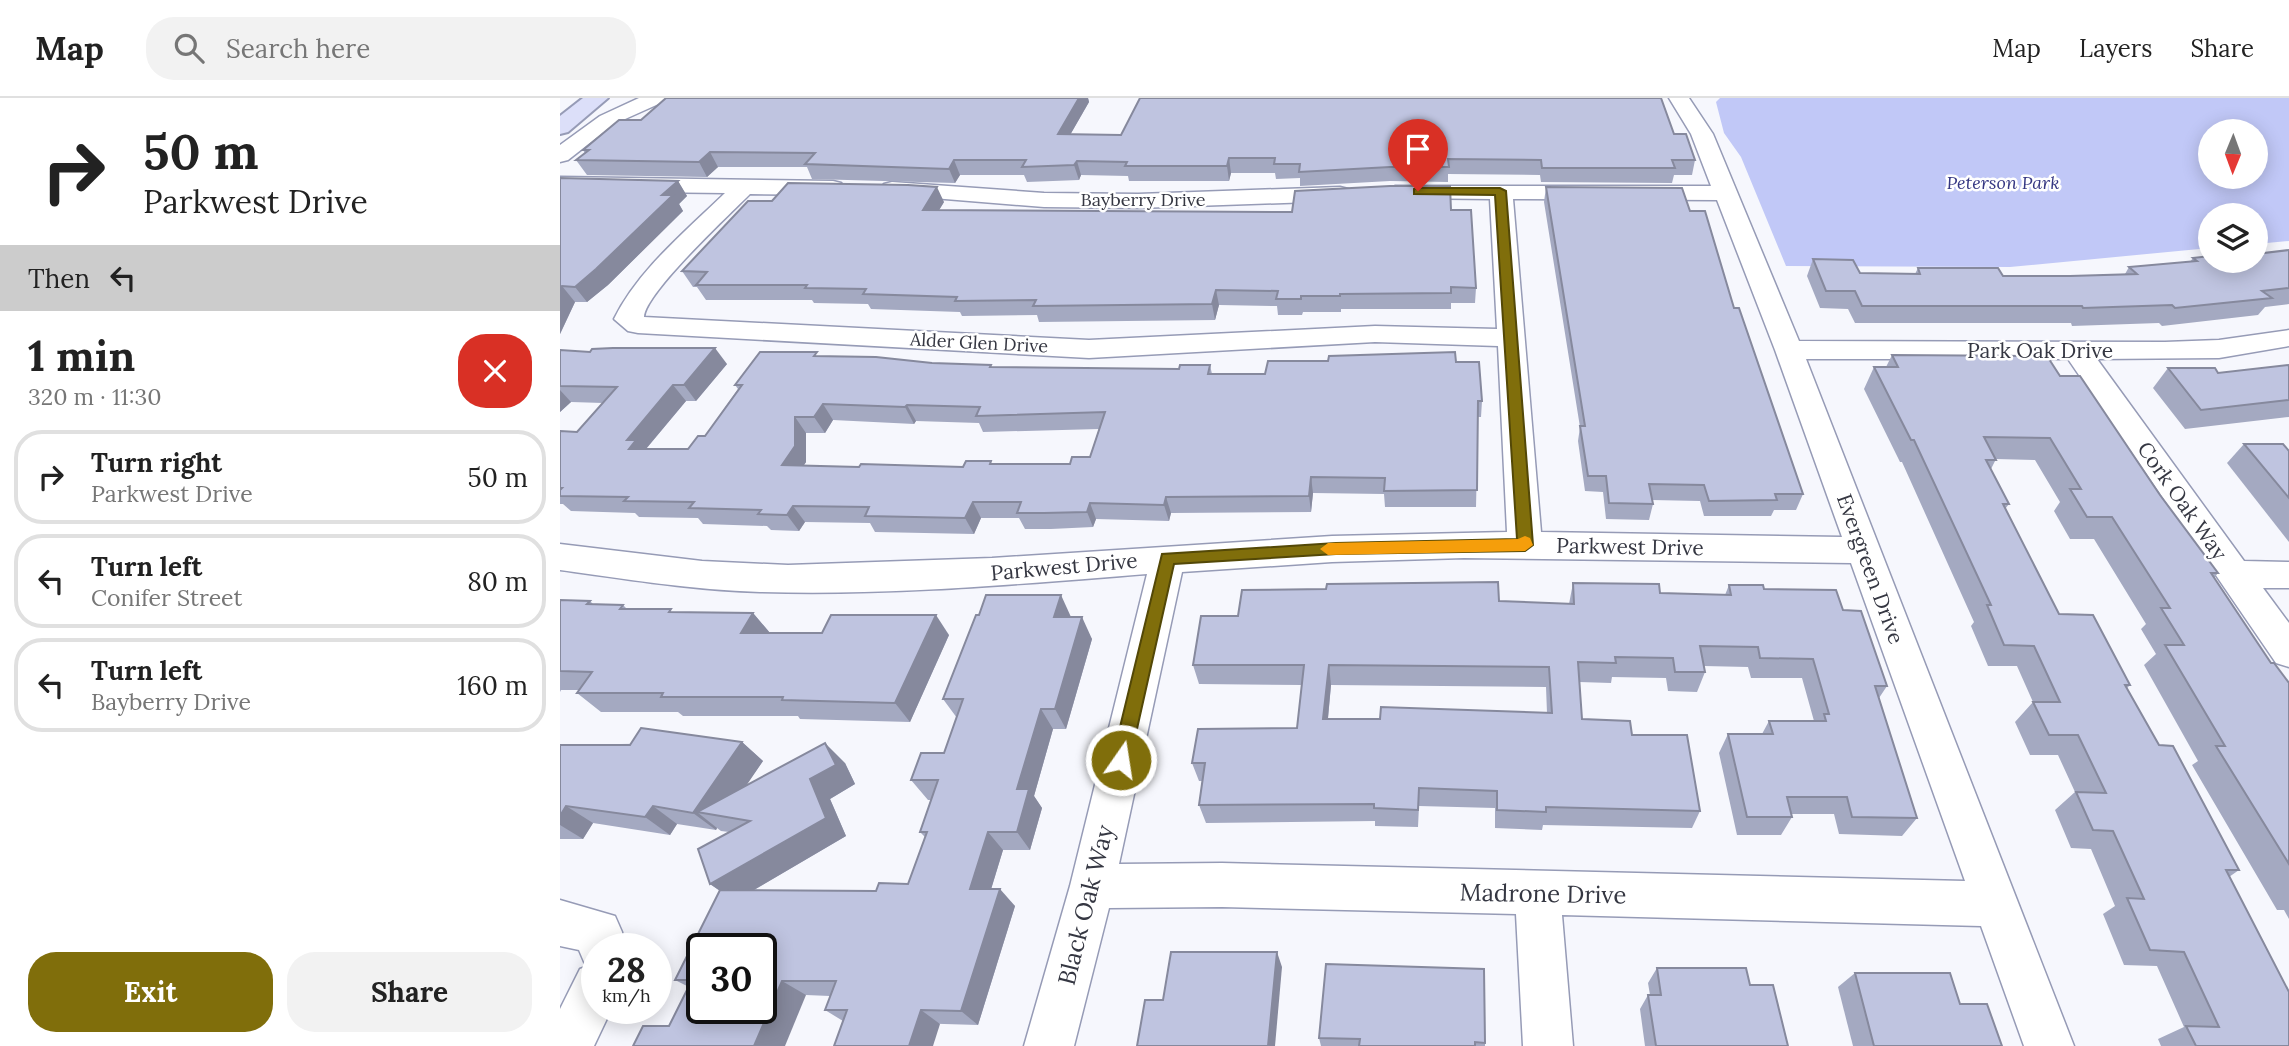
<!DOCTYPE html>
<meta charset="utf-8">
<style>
body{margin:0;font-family:Lora,serif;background:#f2f2f2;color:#222;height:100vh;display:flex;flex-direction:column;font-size:26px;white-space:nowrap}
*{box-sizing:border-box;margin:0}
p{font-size:23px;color:#767676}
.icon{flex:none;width:38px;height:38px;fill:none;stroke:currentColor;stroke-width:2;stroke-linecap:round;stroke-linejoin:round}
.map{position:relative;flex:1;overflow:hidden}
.drawer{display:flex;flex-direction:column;background:#fff;width:560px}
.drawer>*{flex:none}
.hud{background:#fff;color:#222;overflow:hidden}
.needle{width:46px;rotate:181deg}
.tools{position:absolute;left:1638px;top:21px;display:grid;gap:14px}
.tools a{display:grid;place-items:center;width:70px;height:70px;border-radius:50%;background:#fff;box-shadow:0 4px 18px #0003;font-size:35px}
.speed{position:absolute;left:21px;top:835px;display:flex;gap:14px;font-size:35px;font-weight:700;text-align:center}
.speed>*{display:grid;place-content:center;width:91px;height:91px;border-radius:50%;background:#fff;box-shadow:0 4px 18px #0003;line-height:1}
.speed small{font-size:18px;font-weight:400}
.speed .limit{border:4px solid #111;border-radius:10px;background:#fff;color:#111}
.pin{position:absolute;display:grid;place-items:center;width:60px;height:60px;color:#fff;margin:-72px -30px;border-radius:50% 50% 50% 0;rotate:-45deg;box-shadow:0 0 7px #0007}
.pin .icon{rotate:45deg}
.me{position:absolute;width:77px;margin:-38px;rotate:13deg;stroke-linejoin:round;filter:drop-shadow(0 0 5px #0008)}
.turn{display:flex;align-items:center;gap:24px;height:147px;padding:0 28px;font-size:32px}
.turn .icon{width:91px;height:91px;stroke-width:2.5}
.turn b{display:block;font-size:49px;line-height:60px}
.then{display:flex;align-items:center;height:66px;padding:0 28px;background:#0003;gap:14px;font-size:26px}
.round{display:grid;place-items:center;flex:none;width:74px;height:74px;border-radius:28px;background:#f2f2f2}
.headline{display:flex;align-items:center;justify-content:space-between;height:119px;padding:0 28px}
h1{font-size:42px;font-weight:700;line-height:52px}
.action{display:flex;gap:14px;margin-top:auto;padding:14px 28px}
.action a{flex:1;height:80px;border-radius:28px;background:#806e0b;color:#fff;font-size:28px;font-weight:700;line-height:80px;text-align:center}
.action a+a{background:#f2f2f2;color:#222}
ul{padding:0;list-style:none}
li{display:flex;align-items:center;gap:21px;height:94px;margin:0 14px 10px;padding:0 14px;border:4px solid #e0e0e0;border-radius:28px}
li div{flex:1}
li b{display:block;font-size:26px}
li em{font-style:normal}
header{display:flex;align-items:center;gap:42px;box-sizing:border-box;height:98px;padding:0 35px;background:#fff;border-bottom:2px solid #e0e0e0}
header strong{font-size:33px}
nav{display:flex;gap:38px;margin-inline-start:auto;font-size:24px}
.search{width:490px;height:63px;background:#f2f2f2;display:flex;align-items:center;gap:18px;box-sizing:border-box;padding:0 24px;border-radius:28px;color:#767676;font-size:26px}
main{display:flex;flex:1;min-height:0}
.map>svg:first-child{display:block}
.green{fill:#c1c8f7;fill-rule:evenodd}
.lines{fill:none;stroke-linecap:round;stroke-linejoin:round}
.street-casing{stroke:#969bb6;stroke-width:3}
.secondary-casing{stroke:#969bb6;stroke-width:4}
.street{fill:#fff;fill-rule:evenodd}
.secondary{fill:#dcdff9;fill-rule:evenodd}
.wall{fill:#a4a9c1;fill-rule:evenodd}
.shaded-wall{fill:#86899d}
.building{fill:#bfc4e0;stroke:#86899d;stroke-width:2;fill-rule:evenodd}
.route{fill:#806e0b;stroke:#534807;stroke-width:2}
.slow{fill:#f59e0b}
.labels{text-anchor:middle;stroke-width:5;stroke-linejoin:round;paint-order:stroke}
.far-park-label{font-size:18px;font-style:italic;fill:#353783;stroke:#fff}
.far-street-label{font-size:18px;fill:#353742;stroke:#fff}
.street-label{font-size:21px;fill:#353742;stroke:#fff}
.near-street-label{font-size:24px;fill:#353742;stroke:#fff}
</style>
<header>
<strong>Map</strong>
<div class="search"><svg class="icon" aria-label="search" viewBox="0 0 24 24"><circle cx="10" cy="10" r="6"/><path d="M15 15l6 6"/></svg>Search here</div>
<nav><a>Map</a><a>Layers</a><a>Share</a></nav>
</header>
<main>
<section class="drawer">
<div class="hud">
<div class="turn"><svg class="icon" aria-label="right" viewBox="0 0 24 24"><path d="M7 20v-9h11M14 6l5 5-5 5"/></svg><div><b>50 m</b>Parkwest Drive</div></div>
<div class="then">Then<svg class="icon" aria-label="left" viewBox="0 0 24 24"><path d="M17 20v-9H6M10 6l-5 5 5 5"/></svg></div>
</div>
<div class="headline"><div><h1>1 min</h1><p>320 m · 11:30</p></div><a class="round" style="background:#d93025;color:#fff"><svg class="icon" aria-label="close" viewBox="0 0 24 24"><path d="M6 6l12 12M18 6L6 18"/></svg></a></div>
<ul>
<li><svg class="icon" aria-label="right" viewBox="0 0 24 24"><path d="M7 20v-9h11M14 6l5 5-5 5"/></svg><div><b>Turn right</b><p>Parkwest Drive</p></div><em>50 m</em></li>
<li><svg class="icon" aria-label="left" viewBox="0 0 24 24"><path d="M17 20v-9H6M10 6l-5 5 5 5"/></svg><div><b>Turn left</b><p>Conifer Street</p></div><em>80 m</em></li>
<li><svg class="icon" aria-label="left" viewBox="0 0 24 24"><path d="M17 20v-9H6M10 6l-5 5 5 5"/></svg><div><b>Turn left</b><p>Bayberry Drive</p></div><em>160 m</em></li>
</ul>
<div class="action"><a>Exit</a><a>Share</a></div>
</section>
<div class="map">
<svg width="1729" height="948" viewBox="0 0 1729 948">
<rect width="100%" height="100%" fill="#f6f7fd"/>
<path class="green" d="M1160,0h569v143l-33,3v-29h-46v33l-200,19 -224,-1 -45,-109 -17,-24 -8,-31zM1650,33h46v46h-46z"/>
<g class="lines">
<g class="street-casing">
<g id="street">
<polygon points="79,0 106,0 103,4 54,26 8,62 0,64 0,47 40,18"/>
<path d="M1109,0h20l24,36 86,207 366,1 54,-2 70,-10v16l-70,12 -122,1 147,202 45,1v26h-26l26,35v44l-13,-4 -208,-304h-262l268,687h-50l-43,-120 -419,-11 11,131h-50l-7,-132 -294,-7 -113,1 -35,138h-50l46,-160 77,-312c-128,10 -258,22 -387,18 -67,-2 -134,-13 -200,-22v-26l142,17 86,4 204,-7 340,-22 175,-4 -9,-186 -123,-4 -286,16 -451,-25 -10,-2 -14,-12c24,-49 72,-88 111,-126l-165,-2v-14l273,4 8,2 4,5 -4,5 -8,2 -83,-1c-21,21 -105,99 -106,123l445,23 286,-14 122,3 -7,-130 -87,-1 -8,-2 -4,-5 4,-5h316l-20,-52zM953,101l204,1 58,150 67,187 -301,-5zM904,460l387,5 114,318 -743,-18 -103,1 63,-292 150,-10z"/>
<polygon points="332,84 484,95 578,96 780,89 788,91 792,96 788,101 780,103 578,110 484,109 324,96 320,91 324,86"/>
<polygon points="0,802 55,818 62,834 64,850 37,850 37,910 52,910 34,948 0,948 0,911 20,871 28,868 25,866 19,852 0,848"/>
</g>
</g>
<g class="secondary-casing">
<polygon id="secondary" points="23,0 48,0 8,34 0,36 0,18"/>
</g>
<use href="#street" class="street"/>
<use href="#secondary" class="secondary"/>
</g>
<g class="wall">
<polygon points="106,0 528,0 529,4 510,37 1114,36 1135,62 1132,77 1114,77 1112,85 981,84 980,77 888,76 888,84 830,83 740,88 740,80 716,81 715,75 671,75 669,83 569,83 568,78 521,77 519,82 467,84 464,77 400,77 395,85 252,81 247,69 158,69 147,79 27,77 16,62 25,55 23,52 81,22"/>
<polygon points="0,80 118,83 127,98 119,106 123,113 48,187 27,204 15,204 0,236"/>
<polygon points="986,89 1130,113 1174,210 1243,396 1236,412 1214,412 1211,418 1144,418 1140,403 1092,402 1093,406 1089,422 1046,421 1043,394 1025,393 1018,343 1020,329 984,104"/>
<polygon points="212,103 384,104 379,112 732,114 891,112 916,190 915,205 891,205 891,211 781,211 781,214 743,214 742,217 718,217 717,208 659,207 655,222 479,224 477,217 402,218 400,214 311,211 308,206 254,205 252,202 146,202 137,189 133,189 122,173"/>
<polygon points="1729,152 1729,206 1705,209 1698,217 1602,228 1599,225 1512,228 1511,225 1295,225 1288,211 1260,210 1247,178 1253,161 1300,175 1355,176 1358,170 1443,178 1510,178 1565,176 1569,169 1630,164 1633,160 1650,163"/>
<path d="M0,252l167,14 -31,37h-10l-40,48h42l17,-13 33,-47 -3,-4 85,-29 172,11 187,2 31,-4 2,9h53l191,-12 26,39 -1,16h-3l-2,90h-91l-1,-13 -71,-1 -2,19 -140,1 -2,8 -73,-2 -3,8 -42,2h-26l-6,-11h-38l-7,16 -99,-2 -5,-9 -65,-1 -6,9 -28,-1 -4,-4 -64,-2 -5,-6 -59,-1 -4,-4 -64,-2 -8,-7h-3v-73l17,1 26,-29 -32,-1 -11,10zM273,322l81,4 2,-3 63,2 4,9 116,-3 -9,28 -20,7h-77l-30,3h-104l-56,-1 3,-4v-29h19z"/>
<polygon points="1332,257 1500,278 1600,397 1658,475 1654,480 1711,565 1729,585 1729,821 1724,812 1717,812 1632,667 1638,663 1584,567 1596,556 1581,531 1586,526 1534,441 1510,441 1494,413 1500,404 1475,362 1436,361 1431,371 1449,406 1445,411 1499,516 1570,587 1567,590 1599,647 1679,772 1669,779 1729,948 1601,948 1598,941 1624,929 1597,868 1564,867 1543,816 1555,808 1531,751 1511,750 1495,712 1515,694 1498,657 1470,657 1455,624 1473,604 1457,568 1428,568 1411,528 1414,524 1342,364 1340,364 1304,291 1314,269 1326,269"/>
<polygon points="1729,267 1729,319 1625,331 1593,290 1608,270 1658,275"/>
<polygon points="1684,346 1729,353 1729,444 1667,365"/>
<path d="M1013,485l87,10 65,2 4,-10 35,4 79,21 44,76 -8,12 38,120 -15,18 -63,-2 -5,-20h-43l1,3 -11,18h-44l-18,-82 9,-19h34l7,-13h45l-12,-43h-51l-3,-11 -44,-1 1,6 -8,20 -29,-1 -2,-13 -54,-1 -1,6 -32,-1 3,37 50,16 68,76 -8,17 -149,-3 -1,5 -47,-2v-20l-76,-2 -1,21 -43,-1v-5l-169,2 -7,-18 3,-24h-3l-7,-18 105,-35 5,-43 -103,-1 -6,-19 45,-49 261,-15 70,3zM771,587l215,2 1,26 -167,6h-52z"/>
<polygon points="0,502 30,503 33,506 63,507 67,511 115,514 193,515 210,535 389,537 350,624 240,621 238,618 123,618 118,614 41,614 17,595 19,592 1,592 0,594"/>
<polygon points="511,519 532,541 506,631 493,631 474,698 482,710 470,752 443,752 431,791 455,808 418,927 283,923 265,912 270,898 246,897 109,928 129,889 115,882 160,793 150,786 169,734 161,733 157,730 156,732 117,726 110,737 33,725 23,741 0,741 0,647 182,644 203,663 185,688 285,665 295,686 270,701 286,738 194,792 316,793 348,786 365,739 360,734 371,702 368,702 351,682 384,655 397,620 383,601"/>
<polygon points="1097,870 1190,887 1228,948 1085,948 1080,911 1088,897 1090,897 1088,885"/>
<polygon points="1295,875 1400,906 1442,948 1293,948 1278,889"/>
<polygon points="759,940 925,945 925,948 761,948"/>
</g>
<g class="shaded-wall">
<polygon points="519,0 528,0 529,4 502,51 498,36"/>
<polygon points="150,54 158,69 147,79 139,64"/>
<polygon points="669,60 671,75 669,83 667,68"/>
<polygon points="394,62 400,77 395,85 389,71"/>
<polygon points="517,63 521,77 519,82 514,67"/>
<polygon points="118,83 127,98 119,106 123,113 48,187 27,204 15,189 102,97"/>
<polygon points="377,89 384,104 370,127 363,112"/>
<polygon points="2,188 15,204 0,236 0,192"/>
<polygon points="656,192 659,207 655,222 652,206"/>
<polygon points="155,250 167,266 136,303 124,287"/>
<polygon points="113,287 126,303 85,352 69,351 67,342"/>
<polygon points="0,292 11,304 0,314"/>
<polygon points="263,306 273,322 265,335 254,319"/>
<polygon points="347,307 356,323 354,326 345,309"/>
<polygon points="235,319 246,335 246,364 233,384 222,367"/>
<polygon points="751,379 753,395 751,414 749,398"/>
<polygon points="606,399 611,415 609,423 604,407"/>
<polygon points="413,404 421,420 414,436 405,420"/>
<polygon points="530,405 536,421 533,429 527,414"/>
<polygon points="233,408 245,424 239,433 227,417"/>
<polygon points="501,497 511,519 494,519"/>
<polygon points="193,515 210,535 181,535"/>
<polygon points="376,517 389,537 350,624 335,605"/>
<polygon points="522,519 532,541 506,631 495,611"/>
<polygon points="769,567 771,587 766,640 763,621"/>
<polygon points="481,611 493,631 474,698 482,710 470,752 457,734 457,691"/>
<polygon points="182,644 203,663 165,719 137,714 157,730 156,732 133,715"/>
<polygon points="265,645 285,665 295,686 270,701 286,738 175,803 150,786 250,681"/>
<polygon points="6,708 33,725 23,741 0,727 0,718"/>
<polygon points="93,708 117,726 110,737 85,719"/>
<polygon points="428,734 443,752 426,808 410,791"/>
<polygon points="440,791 455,808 418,927 401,913"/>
<polygon points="717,854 722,869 715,948 708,948"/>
<polygon points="222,883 246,897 225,948 194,948"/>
<polygon points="361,912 380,926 373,948 349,948"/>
</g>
<g class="building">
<polygon points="106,0 519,0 498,36 561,37 580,0 1101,0 1114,36 1126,36 1135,62 1112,62 1115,70 982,70 981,62 888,61 889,69 830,69 739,74 740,66 714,66 715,60 669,60 667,68 565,68 567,64 517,63 514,67 462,69 466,62 394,62 389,71 245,66 255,55 150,54 139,64 16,62 29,52 23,52 59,22 81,22"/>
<polygon points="0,80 118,83 102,97 113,97 36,171 15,189 2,188 0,192"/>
<polygon points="228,85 348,87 377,89 363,112 732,114 735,93 830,88 890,88 891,112 911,112 916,190 891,189 891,195 780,196 780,198 741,198 741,201 716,201 718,193 656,192 652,206 473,208 476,202 395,203 397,199 303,196 306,191 245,190 247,187 136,187 147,174 122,173 188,103 212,103"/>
<polygon points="986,89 1122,90 1130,113 1145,113 1174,210 1179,210 1243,396 1215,396 1217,402 1149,403 1144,387 1089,386 1093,406 1049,405 1046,378 1028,378 1020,328 1025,328"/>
<polygon points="1729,152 1729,190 1702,193 1712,200 1615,210 1612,207 1523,210 1522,208 1302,208 1295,193 1266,193 1253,161 1293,162 1300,175 1360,176 1358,170 1438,170 1443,178 1510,178 1577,176 1569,169 1637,163 1633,160 1650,158 1650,163 1696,163 1696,156"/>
<path d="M53,250h102l-31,37h-11l-46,55h9l-7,9h59l10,-13h7l37,-51h-7l25,-33h57l-3,4 62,1 56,6 59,2 -1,2 189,2 1,-4h30l-2,9h57l3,-13h60l1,-5 126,-4 1,10h23l3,39h-4l-1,89 -93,1 1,-13 -74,-1 -2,19 -143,1 -2,8 -74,-2 -3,9 -43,1h-27l4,-11h-48l-8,16 -100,-2 4,-9 -76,-1 -6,9 -29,-1 3,-4 -72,-2 5,-6 -70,-1 4,-4 -68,-1v-6l2,-2h-2v-57l17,1 40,-45 -57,-1v-36l30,2 2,-3zM263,306l82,3 2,-2 73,2 -4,9 129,-4 -15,45h-18l-2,7h-80l1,-3h-25l-3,6 -102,-3 -2,3 -77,-2 13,-19v-29h19z"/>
<polygon points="1332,257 1487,258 1500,278 1520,278 1600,397 1658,475 1651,475 1711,565 1714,565 1729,585 1729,766 1656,648 1665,648 1605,547 1624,547 1601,510 1610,510 1552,419 1527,419 1510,391 1521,391 1490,340 1424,339 1436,362 1426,362 1449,406 1443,406 1499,516 1533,517 1570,587 1565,587 1599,647 1613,648 1679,772 1666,772 1729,894 1729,948 1636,948 1626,928 1659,929 1624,854 1590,852 1567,800 1584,801 1553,733 1533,732 1516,694 1546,695 1518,637 1489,637 1473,604 1500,604 1474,548 1444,547 1427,507 1431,507 1354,342 1351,342 1314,269 1338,269"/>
<polygon points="1729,267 1729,302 1641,312 1608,270 1655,270 1658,275"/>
<polygon points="1684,346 1723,346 1729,353 1729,400"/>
<path d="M938,484l1,19 75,3 -1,-21 86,1 1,9 71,2 -2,-10h34l1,4 72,1 7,20 18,1 26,75h-12l42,132 -65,-1 -5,-20h-60l5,20h-45l-19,-83h45l-4,-13h57l-2,-7h5l-16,-55 -53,-1 -2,-11 -58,-1 5,26h-30l-2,-14 -58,-1 1,6 -38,-1 4,57 48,2 2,14h55l13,76 -154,-4v5l-49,-2v-19l-78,-3 -1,22 -44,-2v-4l-175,1 6,-42h-13l6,-34 99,-1 7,-63h-111l8,-49h37l4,-26 84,-1 1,-5zM769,567l220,2 3,46 -171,-6 -1,12h-57z"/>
<path d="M426,497h75l-7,22h28l-27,92h-14l-24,80h12l-12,43h-29l-18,57h30l-39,122 -40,-1 -12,36h-75l13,-36h-22l11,-29h-54l-28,65h-121l10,-20h26l23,-46h-17l45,-90 156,1 3,-8 29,1 19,-52h-7l18,-52h-27l10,-27h23l19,-54h-20l33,-84h3zM142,850h59v60h-59z"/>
<polygon points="0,502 30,503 27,506 63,507 60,511 111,511 109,514 193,515 181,535 262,535 271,517 376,517 335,605 222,602 223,599 101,599 103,595 17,595 32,574 0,573"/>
<polygon points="81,630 182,644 133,715 93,708 85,719 6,708 0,718 0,647 70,647"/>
<polygon points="265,645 276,667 250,681 266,720 150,786 138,751 190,723 137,714"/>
<polygon points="611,854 717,854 708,948 577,948 585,902 603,902"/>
<polygon points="766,866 924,871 925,945 915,944 915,948 799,948 800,941 759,940"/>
<polygon points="1097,870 1186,870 1190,887 1213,887 1228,948 1096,948 1088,897 1101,897"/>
<polygon points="1295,875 1390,875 1400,906 1427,906 1442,948 1314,948"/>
</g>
<polygon class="route" points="858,90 940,90 946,93 973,447 965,453 776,456 614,466 570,662 568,668 561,670 554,668 552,662 602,456 776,445 957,441 935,97 854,96 854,91"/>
<polygon class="slow" points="965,438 970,440 973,447 965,453 768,457 760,451 768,445 958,441"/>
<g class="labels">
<g class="far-park-label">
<text x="1443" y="91">Peterson Park</text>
</g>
<g class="far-street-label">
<text x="583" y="108">Bayberry Drive</text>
<text transform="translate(419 245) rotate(3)" y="6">Alder Glen Drive</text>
</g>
<g class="street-label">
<text x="1480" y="260">Park Oak Drive</text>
<text transform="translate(1622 403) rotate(55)" y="7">Cork Oak Way</text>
<text transform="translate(1070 449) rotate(1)" y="7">Parkwest Drive</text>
<text transform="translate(504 469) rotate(-5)" y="7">Parkwest Drive</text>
<text transform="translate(1310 471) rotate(70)" y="7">Evergreen Drive</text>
</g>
<g class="near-street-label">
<text transform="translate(983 796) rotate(1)" y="8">Madrone Drive</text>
<text transform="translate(526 807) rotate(-76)" y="8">Black Oak Way</text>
</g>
</g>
</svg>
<div class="tools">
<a><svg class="needle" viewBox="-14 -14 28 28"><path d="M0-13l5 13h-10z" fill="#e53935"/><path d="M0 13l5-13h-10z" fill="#767676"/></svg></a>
<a><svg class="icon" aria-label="layers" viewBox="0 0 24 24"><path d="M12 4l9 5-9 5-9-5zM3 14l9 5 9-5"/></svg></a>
</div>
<div class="speed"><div>28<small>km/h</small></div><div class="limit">30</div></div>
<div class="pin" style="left:858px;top:93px;background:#d93025"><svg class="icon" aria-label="arrive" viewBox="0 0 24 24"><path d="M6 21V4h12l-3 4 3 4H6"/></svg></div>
<svg class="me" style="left:561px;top:662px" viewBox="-20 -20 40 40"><circle r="17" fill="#806e0b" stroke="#fff" stroke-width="3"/><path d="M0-11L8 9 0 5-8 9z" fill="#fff"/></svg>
</div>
</main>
